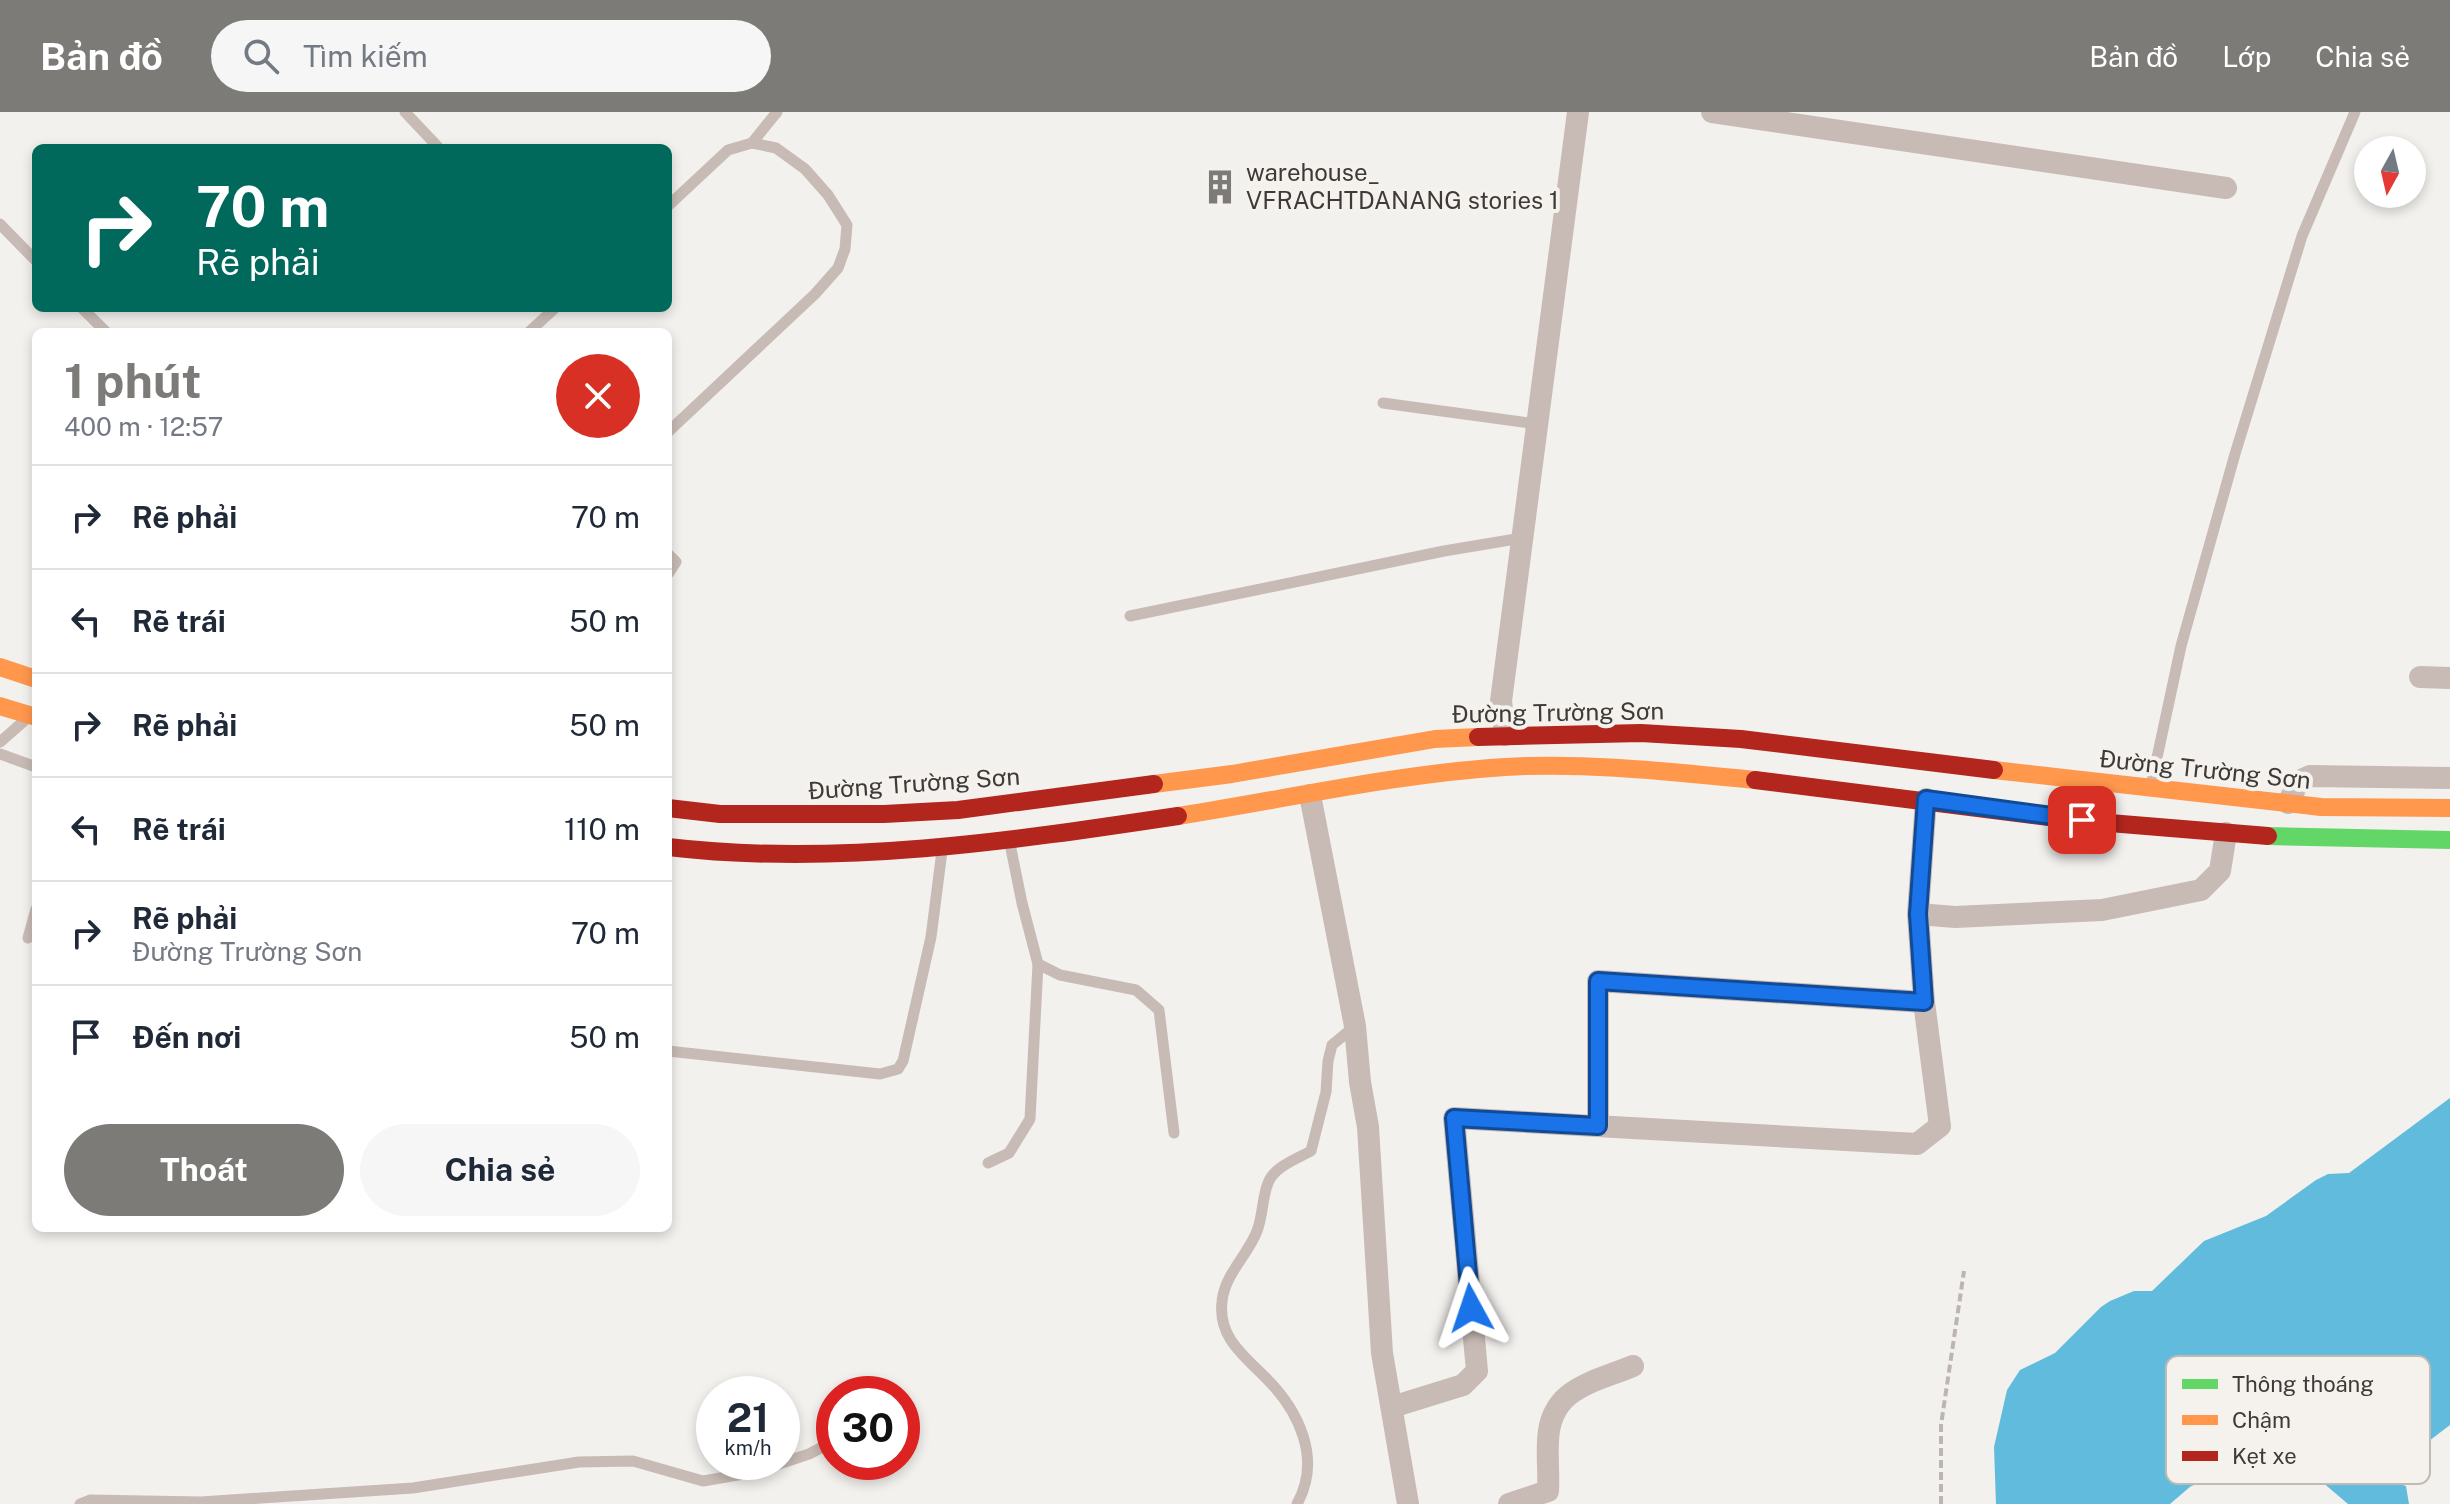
<!DOCTYPE html>
<html lang="vi">
<meta charset="utf-8">
<style>
body{margin:0;font-family:"Public Sans",sans-serif;background:#f6f6f7;color:#1f2937;height:100vh;display:flex;flex-direction:column;font-size:30px;white-space:nowrap}
*{box-sizing:border-box;margin:0}
p{font-size:26px;color:#747a83}
.icon{flex:none;width:44px;height:44px;fill:none;stroke:currentColor;stroke-width:2;stroke-linecap:round;stroke-linejoin:round}
.map{position:relative;flex:1;overflow:hidden}
.side{position:absolute;left:32px;top:216px;width:640px;height:904px;display:flex;flex-direction:column;background:#fff;border-radius:12px;box-shadow:0 4px 12px #0003}
.side>*{flex:none}
.hud{position:absolute;left:32px;top:32px;width:640px;height:168px;border-radius:12px;box-shadow:0 4px 12px #0003;background:#00695c;color:#fff;overflow:hidden}
.needle{width:52px;rotate:188deg}
.fabs{position:absolute;left:2354px;top:24px;display:grid;gap:16px}
.fabs a{display:grid;place-items:center;width:72px;height:72px;border-radius:50%;background:#fff;box-shadow:0 4px 12px #0003;font-size:40px}
.speed{position:absolute;left:696px;top:1264px;display:flex;gap:16px;font-size:40px;font-weight:700;text-align:center}
.speed>*{display:grid;place-content:center;width:104px;height:104px;border-radius:50%;background:#fff;box-shadow:0 4px 12px #0003;line-height:1}
.speed small{font-size:20px;font-weight:400}
.speed .limit{border:12px solid #d22;background:#fff;color:#111}
.pin{position:absolute;display:grid;place-items:center;width:68px;height:68px;color:#fff;margin:-34px;border-radius:16px;box-shadow:0 4px 12px #0006}
.me{position:absolute;width:88px;margin:-44px;rotate:355deg;stroke-linejoin:round;filter:drop-shadow(0 0 6px #0008)}
.turn{display:flex;align-items:center;gap:28px;height:168px;padding:0 32px;font-size:36px}
.turn .icon{width:104px;height:104px;stroke-width:2.5}
.turn b{display:block;font-size:56px;line-height:68px}
.round{display:grid;place-items:center;flex:none;width:84px;height:84px;border-radius:42px;background:#f6f6f7}
.overview{display:flex;align-items:center;justify-content:space-between;height:136px;padding:0 32px}
h1{font-size:48px;font-weight:700;line-height:60px;color:#7d7b78}
.cta{display:flex;gap:16px;margin-top:auto;padding:16px 32px}
.cta a{flex:1;height:92px;border-radius:48px;background:#7d7b78;color:#fff;font-size:32px;font-weight:700;line-height:92px;text-align:center}
.cta a+a{background:#f6f6f7;color:#1f2937}
ul{padding:0;list-style:none}
li{display:flex;align-items:center;gap:24px;height:104px;padding:0 32px;border-top:2px solid #e0e1e3}
li div{flex:1}
li b{display:block;font-size:30px}
li em{font-style:normal}
header{display:flex;align-items:center;gap:48px;box-sizing:border-box;height:112px;padding:0 40px;background:#7d7b78;color:#fff}
header strong{font-size:38px}
nav{display:flex;gap:44px;margin-inline-start:auto;font-size:28px}
.search{width:560px;height:72px;background:#f6f6f7;display:flex;align-items:center;gap:20px;box-sizing:border-box;padding:0 28px;border-radius:44px;color:#747a83;font-size:30px}
.map>svg:first-child{display:block}
.water{fill:#60bbdd}
.lines{fill:none;stroke-linecap:round;stroke-linejoin:round}
.path{stroke:#bdb5b1;stroke-width:4;stroke-dasharray:8 4;stroke-linecap:butt}
.lane{stroke:#c8bbb5;stroke-width:11}
.street{stroke:#c8bbb5;stroke-width:22}
.fast{stroke:#63d668;stroke-width:18}
.slow{stroke:#ff974d;stroke-width:18}
.jam{stroke:#b3261e;stroke-width:18}
.route-casing{stroke:#114b97;stroke-width:20}
.route{stroke:#1a73e8;stroke-width:14}
.labels{text-anchor:middle;stroke-width:8;stroke-linejoin:round;paint-order:stroke}
.poi-label{font-size:24px;fill:#3d3b39;stroke:#f5f1ec;text-anchor:start}
.street-label{font-size:24px;fill:#3d3b39;stroke:#f5f1ec}
.key{fill:#f5f1ec;stroke:#bebab6;stroke-width:2}
.key-label{font-size:22px;fill:#3d3b39}
</style>
<header>
<strong>Bản đồ</strong>
<div class="search"><svg class="icon" aria-label="search" viewBox="0 0 24 24"><circle cx="10" cy="10" r="6"/><path d="M15 15l6 6"/></svg>Tìm kiếm</div>
<nav><a>Bản đồ</a><a>Lớp</a><a>Chia sẻ</a></nav>
</header>
<div class="map">
<svg width="2450" height="1392" viewBox="0 0 2450 1392">
<rect width="100%" height="100%" fill="#f3f1ee"/>
<path class="water" d="M2450,986v327l-21,16 -16,3c-3,11 -11,18 -21,22l-3,8 2,7 15,5 3,18h-61l-40,-34 -20,-5 -48,6 -49,15 -21,18h-174l-2,-57 13,-57 13,-20 35,-17 46,-46 9,-6 24,-10h18l52,-50 62,-25 50,-36 12,-6 21,-1z"/>
<g class="lines">
<polyline class="path" points="1941,1392 1941,1313 1964,1159"/>
<g class="lane">
<polyline points="405,0 439,36"/>
<polyline points="752,31 777,0"/>
<polyline points="668,94 728,38 752,31 776,36 805,57 828,83 847,113 845,137 838,156 815,182 668,320"/>
<polyline points="0,112 36,149"/>
<polyline points="82,196 106,220"/>
<polyline points="529,220 555,196"/>
<polyline points="1383,291 1537,312"/>
<polyline points="668,442 676,450 668,462"/>
<polyline points="1130,504 1444,439 1522,426"/>
<polyline points="0,630 24,609"/>
<polyline points="0,642 36,655"/>
<polyline points="2152,669 2181,534 2235,342 2302,124 2355,0"/>
<polyline points="1010,732 1022,791 1038,852 1060,863 1136,878 1159,898 1174,1021"/>
<polyline points="28,826 36,797"/>
<polyline points="668,939 880,962 898,957 903,949 931,825 942,739"/>
<polyline points="988,1051 1009,1041 1030,1007 1038,852"/>
<polyline points="80,1392 90,1388 201,1390 413,1376 579,1350 633,1349 703,1369 755,1360 809,1342 834,1329"/>
<path d="M1297,1392c25,-45 2,-93 -31,-126 -23,-23 -48,-41 -44,-76 2,-27 26,-47 35,-71 6,-15 5,-33 11,-48 6,-16 28,-24 43,-32l15,-59 2,-31 4,-16 23,-19"/>
</g>
<g class="street">
<polyline points="1712,0 2226,76"/>
<polyline points="2420,565 2450,566"/>
<polyline points="1505,623 1501,589 1578,0"/>
<polyline points="1310,683 1355,914 1360,970 1368,1015 1382,1241 1408,1392"/>
<polyline points="2288,691 2299,669 2310,664 2450,666"/>
<polyline points="1918,802 1926,687"/>
<polyline points="1598,1014 1598,869 1924,890"/>
<polyline points="1392,1295 1463,1273 1477,1259 1454,1006 1917,1032 1940,1014 1924,890 1918,802 1955,805 2102,798 2201,778 2220,759 2226,721"/>
<path d="M1509,1392l39,-13c1,-17 -1,-33 0,-50 2,-53 44,-58 85,-75"/>
</g>
<polyline class="fast" points="2268,724 2450,728"/>
<g class="slow">
<polyline points="0,555 36,567"/>
<polyline points="0,594 36,605"/>
<polyline points="1994,658 2321,695 2450,696"/>
<polyline points="1154,672 1232,662 1435,627 1478,625"/>
<path d="M1178,704c109,-17 217,-42 327,-49 83,-5 167,5 250,13"/>
</g>
<g class="jam">
<polyline points="1478,625 1641,621 1741,627 1994,658"/>
<polyline points="1755,668 2073,708 2268,724"/>
<polyline points="668,696 720,702 884,702 958,698 1154,672"/>
<path d="M668,735c169,20 343,-6 510,-31"/>
</g>
</g>
<g class="lines">
<g class="route-casing">
<polyline id="route" points="1471,1196 1454,1006 1598,1014 1598,869 1924,890 1918,802 1926,687 2082,708"/>
</g>
<use href="#route" class="route"/>
</g>
<defs>
<g id="building-bare" transform="scale(2.76)"><path d="M-4-6H4V6H1V3H-1V6H-4ZM-2.5-4.3h1.7v1.8h-1.7ZM.8-4.3h1.7v1.8H.8ZM-2.5-1h1.7V.8h-1.7ZM.8-1h1.7V.8H.8Z" fill="#7d7b78" stroke="#f5f1ec" stroke-width="2.5" paint-order="stroke"/></g>
</defs>
<g fill-rule="evenodd">
<use href="#building-bare" x="1220" y="75"/>
</g>
<g class="labels">
<g class="poi-label">
<text x="1246" y="69">warehouse_<tspan x="1246" dy="28">VFRACHTDANANG stories 1</tspan></text>
</g>
<g class="street-label">
<text transform="translate(1558 601) rotate(-1)" y="8">Đường Trường Sơn</text>
<text transform="translate(2205 658) rotate(6)" y="8">Đường Trường Sơn</text>
<text transform="translate(914 672) rotate(-4)" y="8">Đường Trường Sơn</text>
</g>
</g>
<rect x="2166" y="1244" width="264" height="128" rx="12" class="key"/>
<rect x="2182" y="1267" width="36" height="10" fill="#63d668"/>
<rect x="2182" y="1303" width="36" height="10" fill="#ff974d"/>
<rect x="2182" y="1339" width="36" height="10" fill="#b3261e"/>
<g class="key-label">
<text x="2232" y="1280">Thông thoáng</text>
<text x="2232" y="1316">Chậm</text>
<text x="2232" y="1352">Kẹt xe</text>
</g>
</svg>
<div class="fabs">
<a><svg class="needle" viewBox="-14 -14 28 28"><path d="M0-13l5 13h-10z" fill="#e53935"/><path d="M0 13l5-13h-10z" fill="#747a83"/></svg></a>
</div>
<div class="speed"><div>21<small>km/h</small></div><div class="limit">30</div></div>
<div class="pin" style="left:2082px;top:708px;background:#d93025"><svg class="icon" aria-label="arrive" viewBox="0 0 24 24"><path d="M6 21V4h12l-3 4 3 4H6"/></svg></div>
<svg class="me" style="left:1471px;top:1196px" viewBox="-20 -20 40 40"><path d="M0-17L14 15 0 8-14 15z" fill="#1a73e8" stroke="#fff" stroke-width="4"/></svg>
<div class="hud">
<div class="turn"><svg class="icon" aria-label="right" viewBox="0 0 24 24"><path d="M7 20v-9h11M14 6l5 5-5 5"/></svg><div><b>70 m</b>Rẽ phải</div></div>
</div>
<section class="side">
<div class="overview"><div><h1>1 phút</h1><p>400 m · 12:57</p></div><a class="round" style="background:#d93025;color:#fff"><svg class="icon" aria-label="close" viewBox="0 0 24 24"><path d="M6 6l12 12M18 6L6 18"/></svg></a></div>
<ul>
<li><svg class="icon" aria-label="right" viewBox="0 0 24 24"><path d="M7 20v-9h11M14 6l5 5-5 5"/></svg><div><b>Rẽ phải</b></div><em>70 m</em></li>
<li><svg class="icon" aria-label="left" viewBox="0 0 24 24"><path d="M17 20v-9H6M10 6l-5 5 5 5"/></svg><div><b>Rẽ trái</b></div><em>50 m</em></li>
<li><svg class="icon" aria-label="right" viewBox="0 0 24 24"><path d="M7 20v-9h11M14 6l5 5-5 5"/></svg><div><b>Rẽ phải</b></div><em>50 m</em></li>
<li><svg class="icon" aria-label="left" viewBox="0 0 24 24"><path d="M17 20v-9H6M10 6l-5 5 5 5"/></svg><div><b>Rẽ trái</b></div><em>110 m</em></li>
<li><svg class="icon" aria-label="right" viewBox="0 0 24 24"><path d="M7 20v-9h11M14 6l5 5-5 5"/></svg><div><b>Rẽ phải</b><p>Đường Trường Sơn</p></div><em>70 m</em></li>
<li><svg class="icon" aria-label="arrive" viewBox="0 0 24 24"><path d="M6 21V4h12l-3 4 3 4H6"/></svg><div><b>Đến nơi</b></div><em>50 m</em></li>
</ul>
<div class="cta"><a>Thoát</a><a>Chia sẻ</a></div>
</section>
</div>
